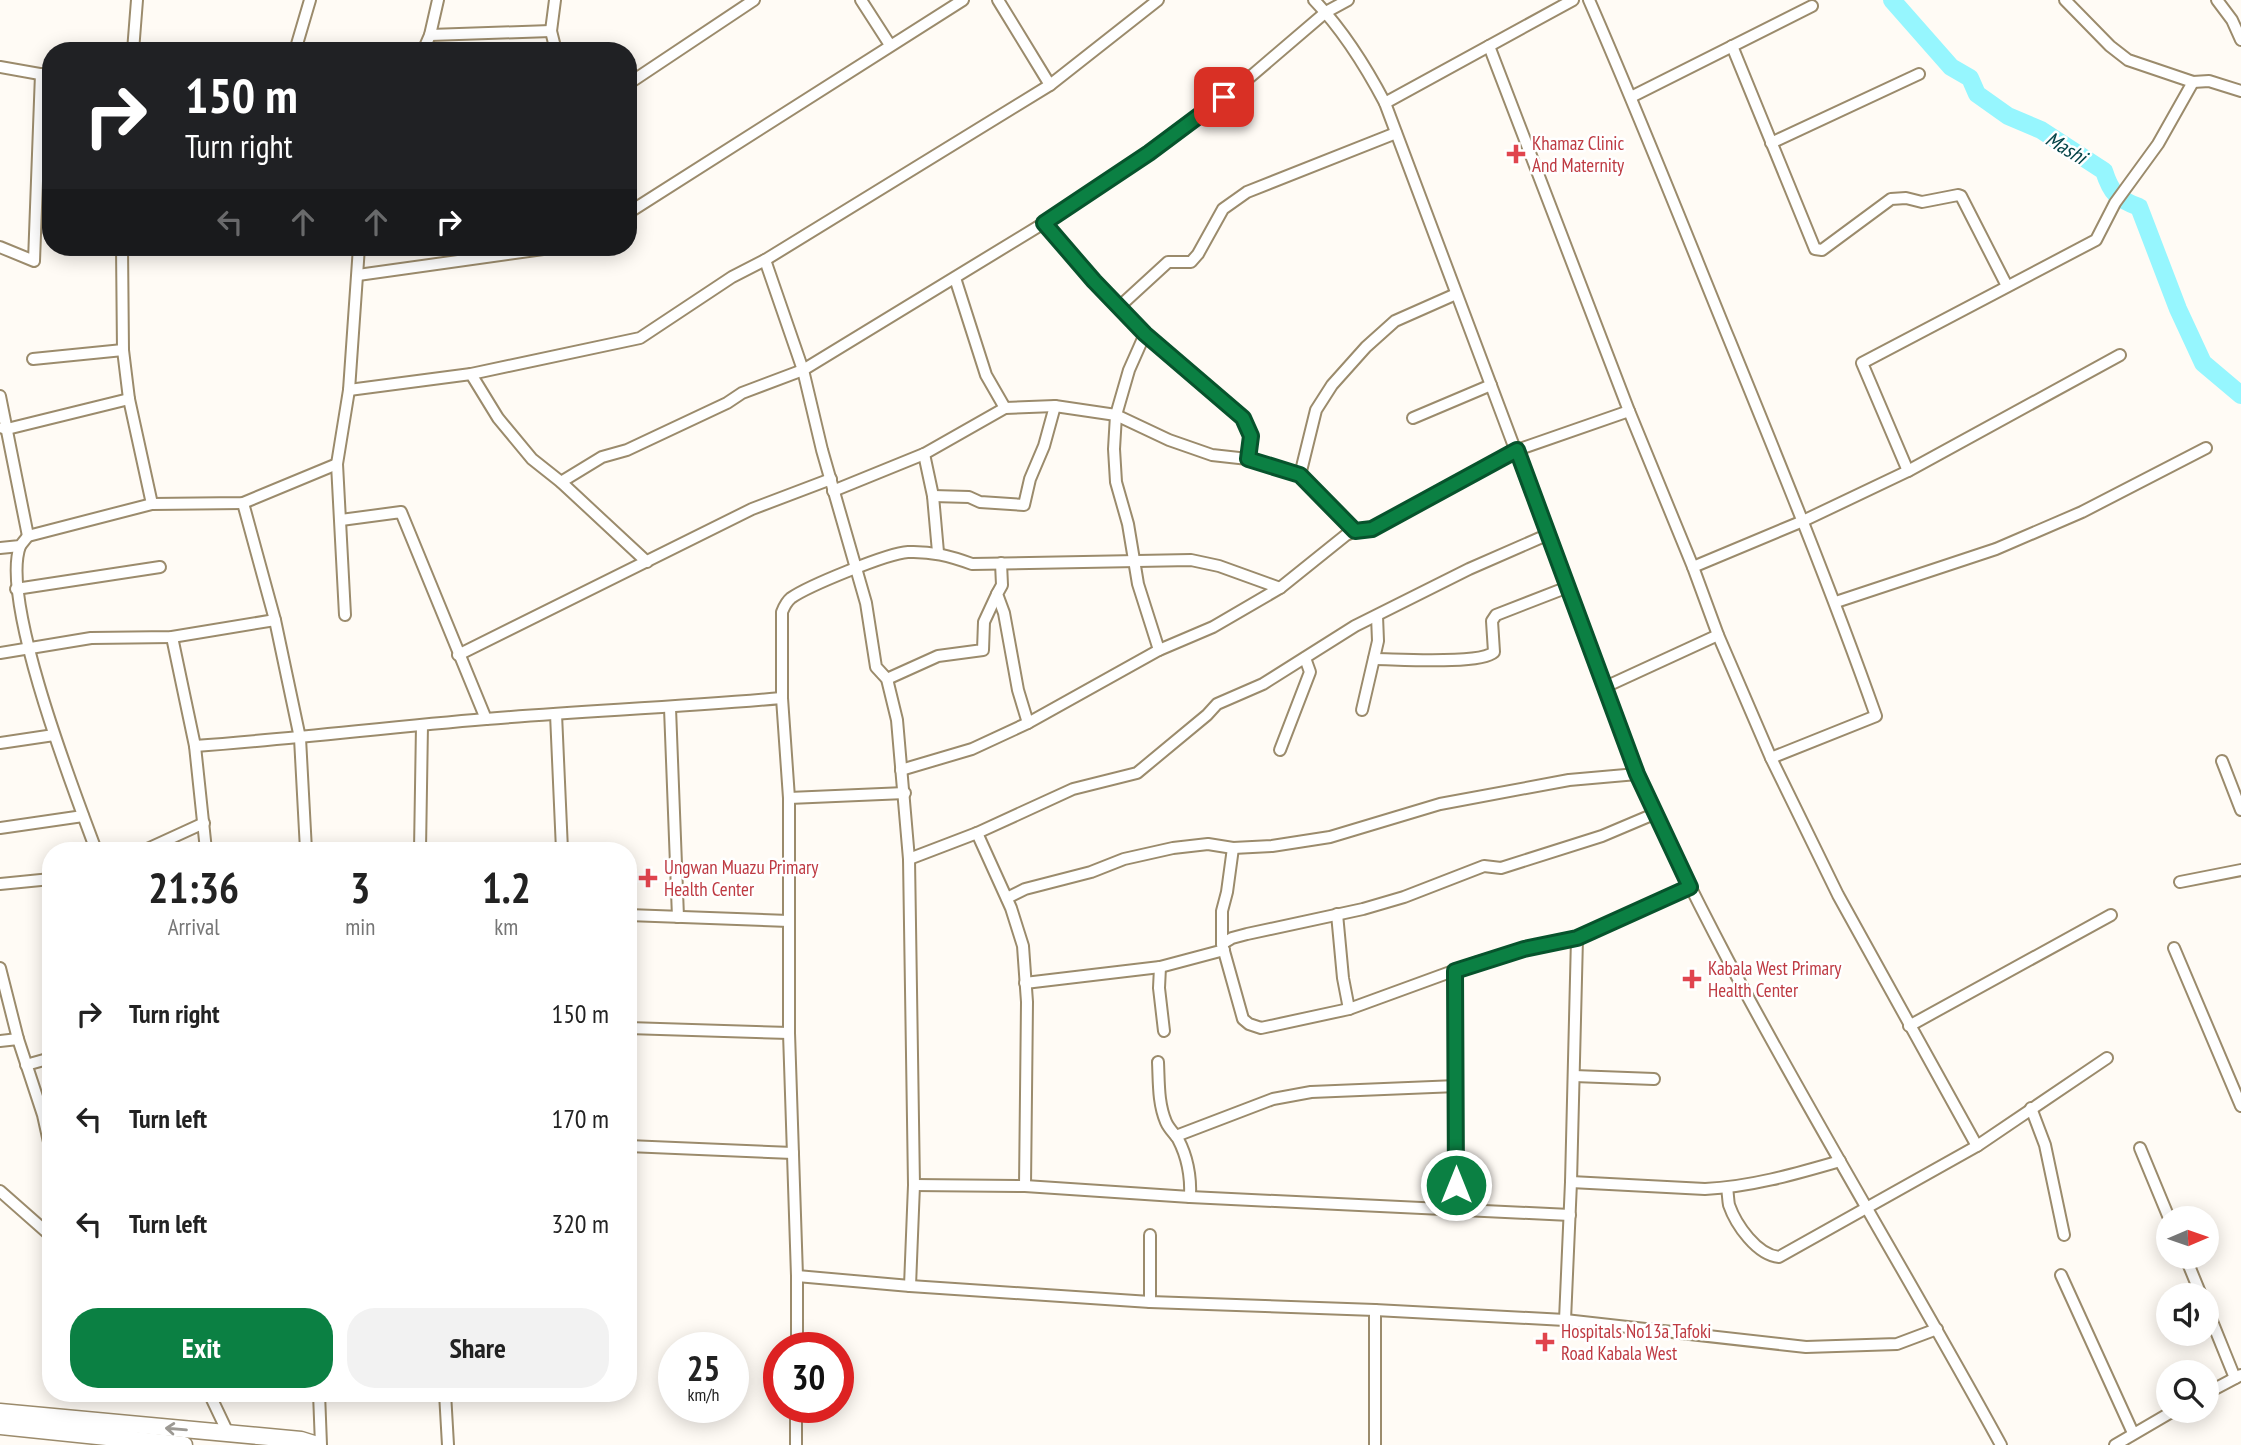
<!DOCTYPE html>
<style>
body{margin:0;font-family:"PT Sans Narrow",sans-serif;background:#f2f2f2;color:#222;height:100vh;display:flex;flex-direction:column;font-size:26px;white-space:nowrap}
*{box-sizing:border-box;margin:0}
p{font-size:23px;color:#767676}
.icon{flex:none;width:38px;height:38px;fill:none;stroke:currentColor;stroke-width:2;stroke-linecap:round;stroke-linejoin:round}
.map{position:relative;flex:1;overflow:hidden}
.sheet{position:absolute;left:42px;top:842px;width:595px;height:560px;display:flex;flex-direction:column;background:#fff;border-radius:28px;box-shadow:0 4px 18px #0003}
.sheet>*{flex:none}
.guide{position:absolute;left:42px;top:42px;width:595px;height:214px;border-radius:28px;box-shadow:0 4px 18px #0003;background:#202124;color:#fff;overflow:hidden}
.needle{width:46px;rotate:88deg}
.tools{position:absolute;left:2156px;top:1206px;display:grid;gap:14px}
.tools a{display:grid;place-items:center;width:63px;height:63px;border-radius:50%;background:#fff;box-shadow:0 4px 18px #0003;font-size:35px}
.speed{position:absolute;left:658px;top:1332px;display:flex;gap:14px;font-size:35px;font-weight:700;text-align:center}
.speed>*{display:grid;place-content:center;width:91px;height:91px;border-radius:50%;background:#fff;box-shadow:0 4px 18px #0003;line-height:1}
.speed small{font-size:18px;font-weight:400}
.speed .limit{border:10px solid #d22;background:#fff;color:#111}
.pin{position:absolute;display:grid;place-items:center;width:60px;height:60px;color:#fff;margin:-30px;border-radius:14px;box-shadow:0 4px 10px #0006}
.me{position:absolute;width:77px;margin:-38px;rotate:0deg;stroke-linejoin:round;filter:drop-shadow(0 0 5px #0008)}
.turn{display:flex;align-items:center;gap:24px;height:147px;padding:0 28px;font-size:32px}
.turn .icon{width:91px;height:91px;stroke-width:2.5}
.turn b{display:block;font-size:49px;line-height:60px}
.lanes{display:flex;align-items:center;height:66px;padding:0 28px;background:#0003;justify-content:center;gap:35px;direction:ltr}
.lanes .off{opacity:.35}
.eta{display:flex;justify-content:space-evenly;align-items:center;height:119px;text-align:center}
.eta b{font-size:42px;font-weight:700;line-height:49px}
.cta{display:flex;gap:14px;margin-top:auto;padding:14px 28px}
.cta a{flex:1;height:80px;border-radius:28px;background:#0b8043;color:#fff;font-size:28px;font-weight:700;line-height:80px;text-align:center}
.cta a+a{background:#f2f2f2;color:#222}
ul{padding:0;list-style:none}
li{display:flex;align-items:center;gap:21px;height:105px;padding:0 28px}
li div{flex:1}
li b{display:block;font-size:26px}
li em{font-style:normal}
.map>svg:first-child{display:block}
.lines{fill:none;stroke-linecap:round;stroke-linejoin:round}
.river{stroke:#96f6fe;stroke-width:18}
.minor-casing{stroke:#9b8b6c;stroke-width:14}
.highway-casing{stroke:#9b8b6c;stroke-width:19}
.minor{stroke:#fff;stroke-width:10}
.highway{stroke:#fff;stroke-width:16}
.oneway{stroke:#9c9993}
.route-casing{stroke:#07532c;stroke-width:18}
.route{stroke:#0b8043;stroke-width:12}
.health-dot{fill:#e0444e;stroke:#fff;stroke-width:2.5}
.labels{text-anchor:middle;stroke-width:5;stroke-linejoin:round;paint-order:stroke}
.health-label{font-size:19px;fill:#be3a42;stroke:#fff;text-anchor:start}
.water-label{font-size:21px;font-style:italic;fill:#054448;stroke:#fff}
</style>
<div class="map">
<svg width="2241" height="1445" viewBox="0 0 2241 1445">
<rect width="100%" height="100%" fill="#fffbf5"/>
<g class="lines">
<path class="river" d="M1892,0l59,67 19,11 7,16 31,22 33,14 63,41c7,22 13,28 35,36l39,102 25,54 38,32"/>
<g class="minor-casing">
<g id="minor">
<polyline points="555,0 551,31 556,51"/>
<polyline points="861,0 890,45"/>
<polyline points="998,0 1050,85"/>
<path d="M1314,0c29,30 52,67 71,103l252,671c28,64 59,125 91,186 87,164 184,322 273,485"/>
<path d="M1589,0c49,112 94,226 140,339 51,125 102,250 147,377l-105,42"/>
<polyline points="2065,0 2110,46 2128,60 2193,82 2209,81 2241,91"/>
<polyline points="2217,0 2232,20 2241,40"/>
<polyline points="430,35 551,31"/>
<polyline points="1489,46 1629,411 1693,567 1718,635 1771,758 1838,895 1977,1146"/>
<polyline points="1732,46 1815,249 1822,250 1891,199 1906,198 1922,202 1958,195 1961,196 2007,286"/>
<polyline points="133,51 137,0"/>
<polyline points="295,51 310,0"/>
<polyline points="423,51 430,35 438,0"/>
<polyline points="0,67 51,76"/>
<polyline points="628,84 754,0"/>
<polyline points="1631,97 1812,6"/>
<polyline points="1385,103 1573,0"/>
<polyline points="1771,143 1919,74"/>
<polyline points="628,213 963,0"/>
<polyline points="1044,223 1094,281 1145,334 1243,418 1251,436 1248,459"/>
<polyline points="0,247 34,261 41,74"/>
<polyline points="122,247 123,350 129,399 152,504"/>
<polyline points="765,260 803,370 822,450 866,603 876,667 887,679 897,720 909,859 914,1185 910,1286"/>
<polyline points="358,275 558,247"/>
<polyline points="955,278 986,375 1005,408"/>
<polyline points="1120,306 1168,262 1191,262 1198,254 1223,209 1247,192 1396,133"/>
<polyline points="1145,334 1129,370 1116,415 1114,449 1116,482 1128,524 1138,584 1159,650"/>
<polyline points="33,359 123,350"/>
<polyline points="471,374 498,418 532,459 561,482 647,562"/>
<polyline points="349,390 471,374 640,338 732,277 765,260 1050,85 1158,0"/>
<polyline points="0,396 28,536"/>
<polyline points="1413,418 1491,385"/>
<polyline points="3,428 7,429 129,399"/>
<polyline points="924,454 933,496 938,552"/>
<polyline points="1908,471 1862,363 2096,240 2115,203 2158,144 2193,82"/>
<polyline points="1300,475 1316,410 1332,385 1366,347 1395,321 1456,294"/>
<polyline points="561,482 602,457 627,450 727,403 742,393 803,370 1044,223 1149,153 1243,83 1326,12 1348,0"/>
<polyline points="833,491 924,454 1005,408 1055,406 1116,415 1169,440 1212,455 1248,459 1300,475 1355,531"/>
<polyline points="933,496 969,497 980,502 1024,505 1030,479 1044,446 1055,406"/>
<polyline points="243,503 275,620 300,738 306,850"/>
<polyline points="341,520 401,512 486,719"/>
<path d="M20,546c-20,55 54,245 76,304"/>
<polyline points="0,548 20,546 28,536 152,504 243,503 337,464"/>
<polyline points="1001,563 1002,585 997,594 1004,613 1018,690 1028,723"/>
<polyline points="1693,567 1803,521 1908,471 2120,355"/>
<polyline points="16,589 160,567"/>
<polyline points="1836,602 1996,549 2082,512 2206,448"/>
<polyline points="345,615 337,464 349,390 359,247"/>
<polyline points="172,637 195,746 206,850"/>
<polyline points="0,653 91,638 172,637 275,620"/>
<polyline points="458,655 752,509 831,479"/>
<path d="M1374,659c22,0 106,6 120,-7l-2,-31 4,-6 72,-28"/>
<polyline points="887,679 938,656 983,650 984,622 997,594"/>
<polyline points="1605,687 1718,635"/>
<polyline points="670,708 678,917"/>
<polyline points="1362,710 1378,641 1377,616"/>
<polyline points="556,714 562,850"/>
<polyline points="0,743 54,735"/>
<path d="M195,746c97,-7 194,-19 291,-27 98,-8 197,-12 296,-21"/>
<polyline points="1280,750 1310,672 1305,658"/>
<polyline points="2222,761 2241,810"/>
<polyline points="901,770 972,749 1028,723 1159,650 1213,627 1280,588 1346,535 1355,531 1372,529 1517,450 1629,411"/>
<polyline points="789,798 905,793"/>
<polyline points="0,828 83,816"/>
<polyline points="977,833 1011,908 1023,946 1027,1002 1025,1186"/>
<polyline points="1233,848 1227,892 1222,911 1222,944 1243,1019 1249,1024 1261,1028 1349,1009 1475,963 1524,949 1577,938 1690,887"/>
<polyline points="145,850 204,823"/>
<polyline points="420,850 422,725"/>
<polyline points="909,859 977,833 1073,789 1137,773 1207,715 1217,704 1263,684 1355,626 1469,569 1549,534"/>
<polyline points="2180,882 2241,870"/>
<polyline points="0,884 51,879"/>
<polyline points="1007,898 1025,889 1091,872 1124,859 1173,848 1208,844 1233,848 1272,846 1330,837 1440,804 1569,780 1637,774"/>
<polyline points="1337,914 1343,978 1349,1009"/>
<polyline points="628,915 789,921"/>
<polyline points="1222,944 1232,938 1247,934 1363,909 1404,897 1484,866 1501,868 1602,836 1654,814"/>
<polyline points="2174,948 2241,1106"/>
<polyline points="1160,967 1159,988 1164,1031"/>
<polyline points="0,968 18,1039 43,1115 51,1151"/>
<polyline points="1455,971 1456,1210"/>
<polyline points="1025,983 1160,967 1224,950"/>
<polyline points="1909,1026 2111,915"/>
<polyline points="628,1028 789,1033"/>
<polyline points="0,1041 18,1039"/>
<path d="M1158,1062c1,21 0,41 8,60 3,7 9,12 12,17 10,19 13,38 12,58"/>
<polyline points="26,1065 51,1058"/>
<polyline points="1574,1076 1654,1079"/>
<polyline points="2031,1108 2045,1145 2064,1235"/>
<polyline points="1176,1136 1273,1099 1311,1092 1457,1086"/>
<polyline points="628,1146 793,1153"/>
<polyline points="2140,1148 2169,1218"/>
<path d="M1571,1182l134,7c46,-2 90,-15 135,-28"/>
<polyline points="914,1185 1025,1186 1190,1197 1570,1215"/>
<path d="M1727,1188c1,5 1,12 2,17 7,20 28,50 50,52l198,-111 130,-88"/>
<polyline points="0,1191 51,1236"/>
<polyline points="1150,1235 1150,1302"/>
<polyline points="2185,1256 2201,1295"/>
<polyline points="2061,1275 2133,1433"/>
<polyline points="797,1276 910,1286 1150,1302 1375,1310 1565,1320 1806,1347 1897,1344 1937,1329"/>
<polyline points="2207,1309 2235,1378"/>
<polyline points="1565,1320 1571,1182 1577,938"/>
<path d="M797,1348v-72l-8,-243v-235l-7,-100v-86c2,-5 4,-10 9,-14 17,-12 97,-45 117,-46 23,-1 42,4 64,12l219,-4 28,6 61,22"/>
<polyline points="209,1393 228,1433"/>
<polyline points="319,1393 321,1445"/>
<polyline points="445,1393 448,1445"/>
<polyline points="2207,1393 2241,1375"/>
<polyline points="796,1445 796,1407"/>
<polyline points="1375,1445 1375,1310"/>
<polyline points="2115,1445 2175,1410"/>
</g>
</g>
<g class="highway-casing">
<g id="highway">
<polyline points="0,1412 301,1440 317,1445"/>
<polyline points="0,1426 184,1445"/>
</g>
</g>
<use href="#minor" class="minor"/>
<use href="#highway" class="highway"/>
</g>
<defs><path id="oneway-shaft" d="M-6 0H5M1.5-3L5.5 0L1.5 3" fill="none" stroke-width="1.6" stroke-linecap="round" stroke-linejoin="round" transform="scale(1.75)"/></defs>
<use class="oneway" href="#oneway-shaft" transform="translate(176 1429) rotate(-175)"/>
<g class="lines">
<g class="route-casing">
<polyline id="route" points="1224,97 1149,153 1044,223 1094,281 1145,334 1243,418 1251,436 1248,459 1300,475 1355,531 1372,529 1517,450 1637,774 1690,887 1577,938 1524,949 1455,971 1456,1185"/>
</g>
<use href="#route" class="route"/>
</g>
<g class="health-dot">
<path d="M1512.5 143.5h7v7h7v7h-7v7h-7v-7h-7v-7h7z"/>
<path d="M644.5 867.5h7v7h7v7h-7v7h-7v-7h-7v-7h7z"/>
<path d="M1688.5 968.5h7v7h7v7h-7v7h-7v-7h-7v-7h7z"/>
<path d="M1541.5 1331.5h7v7h7v7h-7v7h-7v-7h-7v-7h7z"/>
</g>
<g class="labels">
<g class="health-label">
<text x="1532" y="150">Khamaz Clinic<tspan x="1532" dy="22">And Maternity</tspan></text>
<text x="664" y="874">Ungwan Muazu Primary<tspan x="664" dy="22">Health Center</tspan></text>
<text x="1708" y="975">Kabala West Primary<tspan x="1708" dy="22">Health Center</tspan></text>
<text x="1561" y="1338">Hospitals No13a Tafoki<tspan x="1561" dy="22">Road Kabala West</tspan></text>
</g>
<g class="water-label">
<text transform="translate(2066 148) rotate(31)" y="7">Mashi</text>
</g>
</g>
</svg>
<div class="tools">
<a><svg class="needle" viewBox="-14 -14 28 28"><path d="M0-13l5 13h-10z" fill="#e53935"/><path d="M0 13l5-13h-10z" fill="#767676"/></svg></a>
<a><svg class="icon" aria-label="sound" viewBox="0 0 24 24"><path d="M4 9h4l5-4v14l-5-4H4zM17 9q2 3 0 6"/></svg></a>
<a><svg class="icon" aria-label="search" viewBox="0 0 24 24"><circle cx="10" cy="10" r="6"/><path d="M15 15l6 6"/></svg></a>
</div>
<div class="speed"><div>25<small>km/h</small></div><div class="limit">30</div></div>
<div class="pin" style="left:1224px;top:97px;background:#d93025"><svg class="icon" aria-label="arrive" viewBox="0 0 24 24"><path d="M6 21V4h12l-3 4 3 4H6"/></svg></div>
<svg class="me" style="left:1456px;top:1185px" viewBox="-20 -20 40 40"><circle r="17" fill="#0b8043" stroke="#fff" stroke-width="3"/><path d="M0-11L8 9 0 5-8 9z" fill="#fff"/></svg>
<div class="guide">
<div class="turn"><svg class="icon" aria-label="right" viewBox="0 0 24 24"><path d="M7 20v-9h11M14 6l5 5-5 5"/></svg><div><b>150 m</b>Turn right</div></div>
<div class="lanes"><svg class="icon off" aria-label="left" viewBox="0 0 24 24"><path d="M17 20v-9H6M10 6l-5 5 5 5"/></svg><svg class="icon off" aria-label="ahead" viewBox="0 0 24 24"><path d="M12 20V5M6 11l6-6 6 6"/></svg><svg class="icon off" aria-label="ahead" viewBox="0 0 24 24"><path d="M12 20V5M6 11l6-6 6 6"/></svg><svg class="icon" aria-label="right" viewBox="0 0 24 24"><path d="M7 20v-9h11M14 6l5 5-5 5"/></svg></div>
</div>
<section class="sheet">
<div class="eta">
<div><b>21:36</b><p>Arrival</p></div>
<div><b>3</b><p>min</p></div>
<div><b>1.2</b><p>km</p></div>
</div>
<ul>
<li><svg class="icon" aria-label="right" viewBox="0 0 24 24"><path d="M7 20v-9h11M14 6l5 5-5 5"/></svg><div><b>Turn right</b></div><em>150 m</em></li>
<li><svg class="icon" aria-label="left" viewBox="0 0 24 24"><path d="M17 20v-9H6M10 6l-5 5 5 5"/></svg><div><b>Turn left</b></div><em>170 m</em></li>
<li><svg class="icon" aria-label="left" viewBox="0 0 24 24"><path d="M17 20v-9H6M10 6l-5 5 5 5"/></svg><div><b>Turn left</b></div><em>320 m</em></li>
</ul>
<div class="cta"><a>Exit</a><a>Share</a></div>
</section>
</div>
